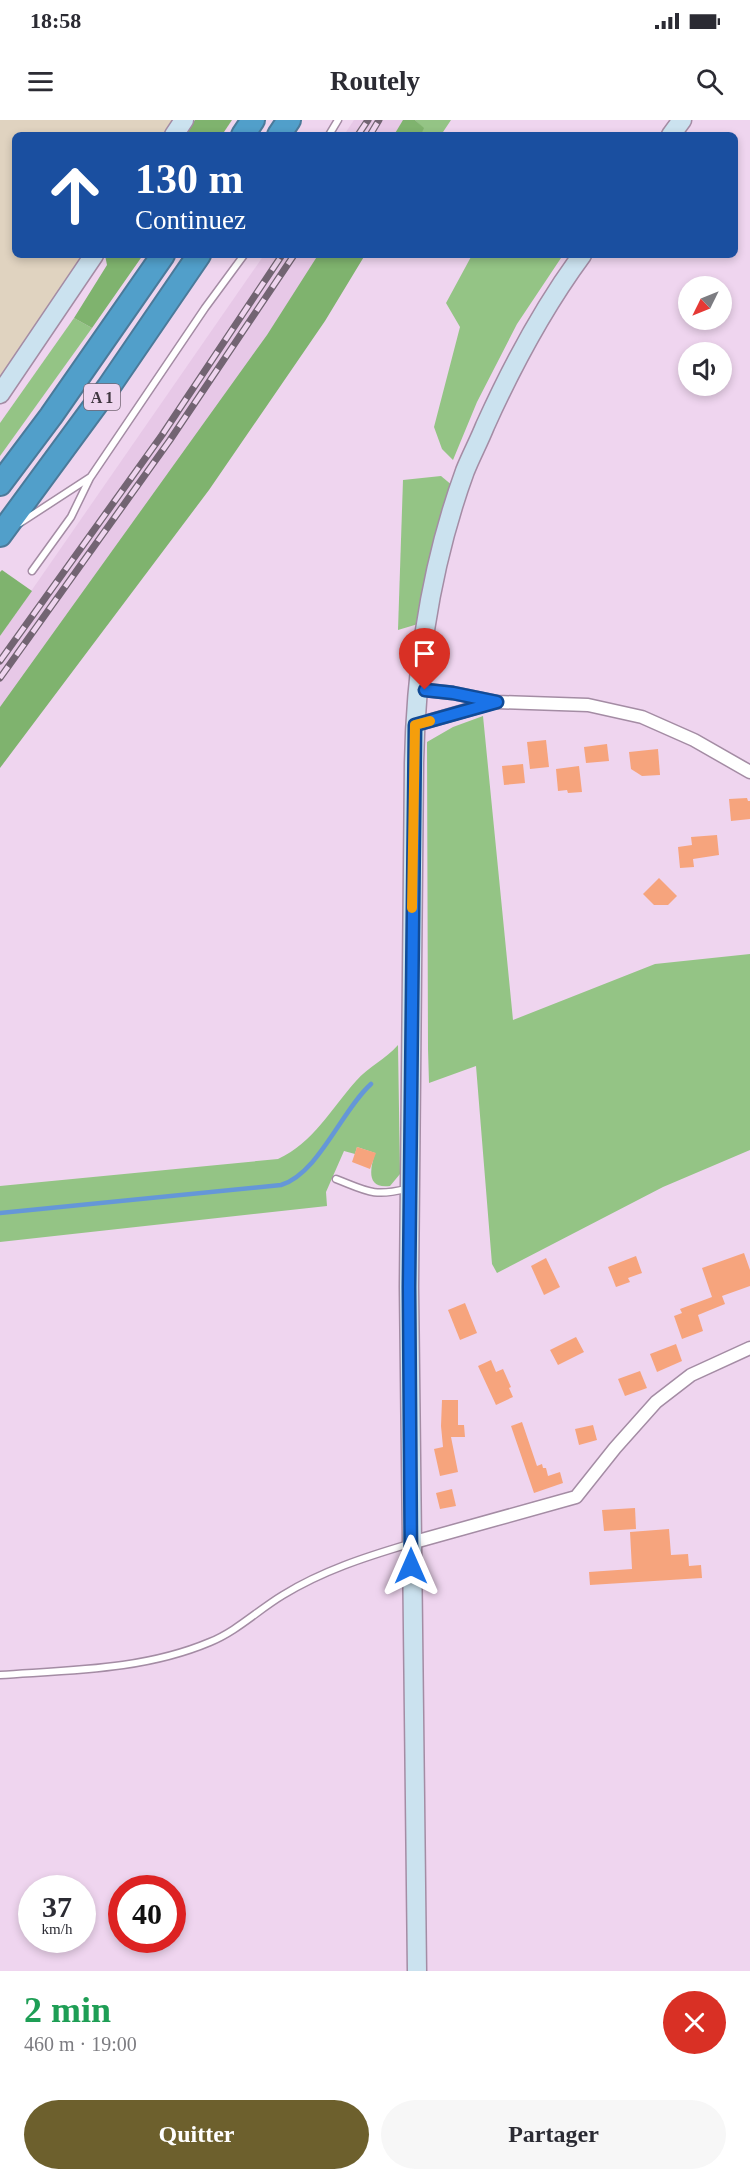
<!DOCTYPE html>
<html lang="fr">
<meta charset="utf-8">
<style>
body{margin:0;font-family:Georgia,serif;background:#f7f7f7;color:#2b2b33;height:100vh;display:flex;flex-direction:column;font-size:22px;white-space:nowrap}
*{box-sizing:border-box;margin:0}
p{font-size:20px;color:#7c7c81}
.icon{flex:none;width:33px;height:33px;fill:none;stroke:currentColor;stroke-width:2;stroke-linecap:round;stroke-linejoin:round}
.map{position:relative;height:1851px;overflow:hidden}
.side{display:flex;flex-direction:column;background:#fff;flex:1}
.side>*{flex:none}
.hud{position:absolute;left:12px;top:12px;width:726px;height:126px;border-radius:9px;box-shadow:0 3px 9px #0003;background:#1a4fa0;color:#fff;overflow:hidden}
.needle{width:39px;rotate:227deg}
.tools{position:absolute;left:678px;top:156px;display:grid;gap:12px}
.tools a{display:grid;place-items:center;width:54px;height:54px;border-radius:50%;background:#fff;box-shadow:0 3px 9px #0003;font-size:30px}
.speed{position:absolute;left:18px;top:1755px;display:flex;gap:12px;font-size:30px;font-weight:700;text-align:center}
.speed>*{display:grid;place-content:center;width:78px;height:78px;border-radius:50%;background:#fff;box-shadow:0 3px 9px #0003;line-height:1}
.speed small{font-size:15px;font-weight:400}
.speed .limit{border:9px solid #d22;background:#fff;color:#111}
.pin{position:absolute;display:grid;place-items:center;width:51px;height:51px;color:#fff;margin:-62px -26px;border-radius:50% 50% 50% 0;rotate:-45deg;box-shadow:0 0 6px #0007}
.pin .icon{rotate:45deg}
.me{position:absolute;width:66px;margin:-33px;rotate:0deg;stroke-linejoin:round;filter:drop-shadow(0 0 4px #0008)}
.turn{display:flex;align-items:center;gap:21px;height:126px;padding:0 24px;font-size:27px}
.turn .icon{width:78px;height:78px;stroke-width:2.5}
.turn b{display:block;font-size:42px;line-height:51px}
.round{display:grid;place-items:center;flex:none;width:63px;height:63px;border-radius:32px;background:#f7f7f7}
.head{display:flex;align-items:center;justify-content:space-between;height:102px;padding:0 24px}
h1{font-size:36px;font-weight:800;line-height:45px;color:#1e9e55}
.cta{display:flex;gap:12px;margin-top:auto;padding:12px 24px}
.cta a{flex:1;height:69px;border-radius:36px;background:#6d602d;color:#fff;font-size:24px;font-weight:800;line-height:69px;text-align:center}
.cta a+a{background:#f7f7f7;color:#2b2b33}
.status{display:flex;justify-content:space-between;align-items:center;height:42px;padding:0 30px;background:#fff;direction:ltr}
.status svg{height:16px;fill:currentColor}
header{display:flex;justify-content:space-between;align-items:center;height:78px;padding:0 24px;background:#fff;font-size:27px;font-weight:800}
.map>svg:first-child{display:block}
.built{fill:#e7c8e7}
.industrial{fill:#e0d3c0}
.green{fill:#94c485}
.forest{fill:#7fb36e}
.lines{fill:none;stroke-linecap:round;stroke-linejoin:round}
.stream{stroke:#6597d8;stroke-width:4.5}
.building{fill:#f6a47d}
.lane-casing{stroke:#a48ca4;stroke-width:9}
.street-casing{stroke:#a48ca4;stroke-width:15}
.secondary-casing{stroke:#a48ca4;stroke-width:21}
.highway-casing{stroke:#4b7a9a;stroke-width:26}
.lane{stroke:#fff;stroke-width:6}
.street{stroke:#fff;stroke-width:12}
.secondary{stroke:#cbe2ef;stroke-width:18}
.highway{stroke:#519fca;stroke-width:22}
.rail-casing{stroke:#726472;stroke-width:7}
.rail{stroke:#efd5ef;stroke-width:4.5;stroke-dasharray:14;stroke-linecap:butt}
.route-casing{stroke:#114b97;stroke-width:15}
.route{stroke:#1a73e8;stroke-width:10}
.slow{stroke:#f59e0b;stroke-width:10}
.labels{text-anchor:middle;stroke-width:4.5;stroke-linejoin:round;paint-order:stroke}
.shield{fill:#efd5ef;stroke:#746674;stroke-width:1.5}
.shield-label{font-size:16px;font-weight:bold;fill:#403640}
</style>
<div class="status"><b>18:58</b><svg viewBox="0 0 49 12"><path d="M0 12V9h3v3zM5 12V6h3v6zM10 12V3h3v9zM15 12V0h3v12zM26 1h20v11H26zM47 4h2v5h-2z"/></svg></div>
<header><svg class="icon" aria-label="menu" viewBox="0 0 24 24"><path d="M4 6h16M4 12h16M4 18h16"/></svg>Routely<svg class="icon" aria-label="search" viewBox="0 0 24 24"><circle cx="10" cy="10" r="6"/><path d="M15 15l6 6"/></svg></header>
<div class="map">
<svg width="750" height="1851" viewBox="0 0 750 1851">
<rect width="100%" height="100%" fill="#efd5ef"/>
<g class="built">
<polygon points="354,0 419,0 409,15 344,15"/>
<polygon points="264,135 333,135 0,609 0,516"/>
</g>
<polygon class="industrial" points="0,0 172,0 162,15 15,15 15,135 82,135 0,257"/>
<g class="green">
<polygon points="415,0 451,0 441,15 421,15 423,8"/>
<polygon points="472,135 563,135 517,204 477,282 453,340 442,329 434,307 460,207 446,183"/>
<polygon points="74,198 92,208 0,336 0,303"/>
<polygon points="441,356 453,366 418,504 398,510 403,360"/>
<polygon points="483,596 513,900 655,844 750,834 750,1030 663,1067 497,1153 492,1144 476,946 429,963 428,929 427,622 453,607"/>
<path d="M398,925l2,129 -10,12c-24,3 -20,-17 -15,-33l-18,-6 -2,7 -11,-3 -18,41 1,14 -327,36v-56l278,-27c35,-16 53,-50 78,-78 13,-15 29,-21 42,-36z"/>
</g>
<g class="forest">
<polygon points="195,0 232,0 222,15 185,15"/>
<polygon points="403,0 415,0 424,8 421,15 394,15"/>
<polygon points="105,135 143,135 92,208 74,198 107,145"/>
<polygon points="318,135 365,135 325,201 209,370 0,648 0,587 267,215"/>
<polygon points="2,450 32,471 0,516 0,452"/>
</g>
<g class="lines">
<path class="stream" d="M0,1093l281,-28c38,-12 60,-74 90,-101"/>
</g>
<g class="building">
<polygon points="546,620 549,647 530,649 527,622"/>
<polygon points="607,624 609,641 586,643 584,627"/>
<polygon points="658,629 660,655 642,656 631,649 629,632"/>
<polygon points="523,644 525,663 504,665 502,646"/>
<polygon points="579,646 582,672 568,673 567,670 558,671 556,649"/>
<polygon points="747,678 748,681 750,681 750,699 731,701 729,679"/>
<polygon points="717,715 719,735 693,739 694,747 680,748 678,727 692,725 691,717"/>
<polygon points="659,758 677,776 668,785 654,785 643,774"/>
<polygon points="357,1027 376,1033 370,1049 352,1042"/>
<polygon points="744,1133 750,1150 750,1166 722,1176 725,1184 698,1195 703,1211 682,1219 674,1196 682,1193 680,1189 712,1177 702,1148"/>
<polygon points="636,1136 642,1153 628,1158 630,1162 616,1167 608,1147"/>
<polygon points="546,1138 560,1167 544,1175 531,1146"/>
<polygon points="465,1183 477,1213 460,1220 448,1190"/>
<polygon points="576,1217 584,1232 558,1245 550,1230"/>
<polygon points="676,1224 682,1241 657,1252 650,1234"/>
<polygon points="491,1240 496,1252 503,1249 511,1267 509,1268 513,1277 496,1285 478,1246"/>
<polygon points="640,1251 647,1268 625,1276 618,1259"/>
<polygon points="442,1280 458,1280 458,1305 464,1305 465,1317 451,1317 458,1352 440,1356 434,1329 443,1327 441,1306"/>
<polygon points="522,1302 537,1346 542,1344 543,1348 546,1348 548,1356 560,1352 563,1363 534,1373 511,1306"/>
<polygon points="593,1305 597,1320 579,1325 575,1309"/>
<polygon points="452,1369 456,1386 440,1389 436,1373"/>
<polygon points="635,1388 636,1409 604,1411 602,1390"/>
<polygon points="669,1409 671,1435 688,1434 689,1446 701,1445 702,1458 590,1465 589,1452 632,1449 630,1412"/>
</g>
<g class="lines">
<g class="lane-casing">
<g id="lane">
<polyline points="329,15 338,0"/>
<polyline points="20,403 89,358"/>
<polyline points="32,451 71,397 90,358 205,188 244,135"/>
<path d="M336,1059c31,12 37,18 70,10"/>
<path d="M0,1555c71,-5 144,-5 210,-33 27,-11 48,-32 73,-47 39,-24 82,-38 126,-51"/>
</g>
</g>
<g class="street-casing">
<g id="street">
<polyline points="417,569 453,573 497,582 588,585 642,597 694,620 750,652"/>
<polyline points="415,605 495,582"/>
<polyline points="411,1423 576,1377 615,1328 656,1282 691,1255 750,1228"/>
</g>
</g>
<g class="secondary-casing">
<g id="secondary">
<polyline points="174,15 184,0"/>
<polyline points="671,15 682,0"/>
<polyline points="0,274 94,135"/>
<path d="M417,1851l-8,-684 5,-524c2,-98 17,-199 51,-292 6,-15 14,-30 20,-45 27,-60 58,-118 97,-171"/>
</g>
</g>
<g class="highway-casing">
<g id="highway">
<polyline points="243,15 253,0"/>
<polyline points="279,15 289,0"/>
<polyline points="0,364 51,296 163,135"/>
<polyline points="0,415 108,268 199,135"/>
</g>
</g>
<use href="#lane" class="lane"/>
<use href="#street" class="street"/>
<use href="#secondary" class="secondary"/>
<use href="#highway" class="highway"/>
<g class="rail-casing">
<g id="rail">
<polyline points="358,15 368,0"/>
<polyline points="370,15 379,0"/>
<polyline points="0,541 162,315 282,135"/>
<polyline points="0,558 170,320 294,135"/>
</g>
</g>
<use href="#rail" class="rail"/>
</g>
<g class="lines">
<g class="route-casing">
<polyline id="route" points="411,1446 409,1167 415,605 497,582 453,573 425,570"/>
</g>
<use href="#route" class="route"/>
<polyline class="slow" points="412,788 415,605 430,601"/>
</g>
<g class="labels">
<rect class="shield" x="84" y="264" width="36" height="26" rx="4.5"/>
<g class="shield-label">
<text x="102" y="283">A 1</text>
</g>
</g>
</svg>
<div class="tools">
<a><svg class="needle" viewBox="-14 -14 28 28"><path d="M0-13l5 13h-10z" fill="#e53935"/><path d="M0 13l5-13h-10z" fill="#7c7c81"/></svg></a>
<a><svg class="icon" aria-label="sound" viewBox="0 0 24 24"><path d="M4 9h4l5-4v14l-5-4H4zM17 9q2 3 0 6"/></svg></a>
</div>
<div class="speed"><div>37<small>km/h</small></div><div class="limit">40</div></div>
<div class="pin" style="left:425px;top:570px;background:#d93025"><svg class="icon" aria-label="arrive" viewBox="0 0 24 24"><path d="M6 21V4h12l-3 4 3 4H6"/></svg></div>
<svg class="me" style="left:411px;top:1446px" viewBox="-20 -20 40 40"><path d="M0-17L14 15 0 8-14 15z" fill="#1a73e8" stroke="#fff" stroke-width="4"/></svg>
<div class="hud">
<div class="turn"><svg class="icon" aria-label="ahead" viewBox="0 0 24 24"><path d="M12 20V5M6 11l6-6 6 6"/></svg><div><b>130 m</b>Continuez</div></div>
</div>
</div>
<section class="side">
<div class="head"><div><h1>2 min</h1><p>460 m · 19:00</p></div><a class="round" style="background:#d93025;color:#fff"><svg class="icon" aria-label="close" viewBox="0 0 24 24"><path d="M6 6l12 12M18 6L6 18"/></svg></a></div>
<div class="cta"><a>Quitter</a><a>Partager</a></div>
</section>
